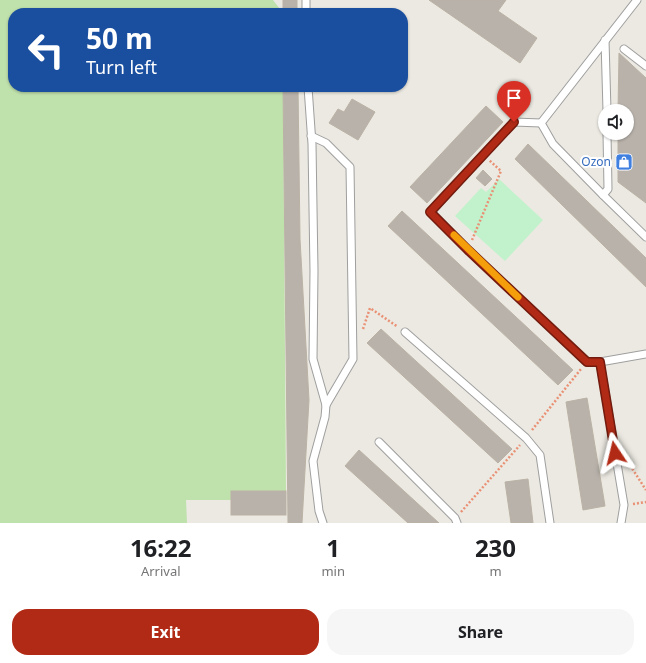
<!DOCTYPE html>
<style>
body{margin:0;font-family:"Noto Sans",sans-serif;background:#f6f6f6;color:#202124;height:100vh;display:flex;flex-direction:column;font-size:15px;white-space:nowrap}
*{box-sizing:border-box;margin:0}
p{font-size:13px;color:#757577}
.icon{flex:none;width:22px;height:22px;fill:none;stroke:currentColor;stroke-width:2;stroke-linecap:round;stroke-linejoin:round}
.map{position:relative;height:523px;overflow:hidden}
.drawer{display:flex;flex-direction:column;background:#fff;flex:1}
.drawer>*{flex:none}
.top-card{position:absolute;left:8px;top:8px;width:400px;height:84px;border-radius:16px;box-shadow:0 1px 3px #0004;background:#1a4fa0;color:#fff;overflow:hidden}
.buttons{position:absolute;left:598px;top:104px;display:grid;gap:8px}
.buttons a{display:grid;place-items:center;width:36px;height:36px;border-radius:50%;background:#fff;box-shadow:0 1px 3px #0004;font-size:20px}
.pin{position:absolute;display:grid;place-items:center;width:34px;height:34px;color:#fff;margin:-41px -17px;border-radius:50% 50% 50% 0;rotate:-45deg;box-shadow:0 0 4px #0007}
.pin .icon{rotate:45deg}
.me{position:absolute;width:44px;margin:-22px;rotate:350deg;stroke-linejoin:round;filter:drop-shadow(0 0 3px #0008)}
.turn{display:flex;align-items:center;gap:14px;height:84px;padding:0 12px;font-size:18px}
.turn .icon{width:52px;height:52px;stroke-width:2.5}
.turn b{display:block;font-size:28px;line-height:34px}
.eta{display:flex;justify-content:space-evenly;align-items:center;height:68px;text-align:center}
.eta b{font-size:24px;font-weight:700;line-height:28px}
.cta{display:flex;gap:8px;margin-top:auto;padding:8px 12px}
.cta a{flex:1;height:46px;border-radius:16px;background:#b12a15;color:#fff;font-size:16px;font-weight:700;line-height:46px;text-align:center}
.cta a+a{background:#f6f6f6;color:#202124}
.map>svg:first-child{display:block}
.grass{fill:#bfe1ac}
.park{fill:#c1f2cc}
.building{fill:#b8b2ab;stroke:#bbb2a5}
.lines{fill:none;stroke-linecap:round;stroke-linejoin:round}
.service-casing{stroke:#9f9f9f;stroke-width:9}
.path{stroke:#ea9074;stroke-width:2.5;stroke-dasharray:2 2;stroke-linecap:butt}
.service{stroke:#fff;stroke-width:7}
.route-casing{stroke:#731b0e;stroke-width:10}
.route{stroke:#b12a15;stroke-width:7}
.slow{stroke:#f59e0b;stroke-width:7}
.labels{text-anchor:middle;stroke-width:4;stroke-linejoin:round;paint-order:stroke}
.shop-label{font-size:12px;fill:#366cbe;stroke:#fff;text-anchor:end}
</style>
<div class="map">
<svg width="646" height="523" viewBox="0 0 646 523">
<rect width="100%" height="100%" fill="#ebe9e1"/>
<polygon class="grass" points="0,0 273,0 283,13 13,13 13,87 283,87 286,491 231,491 231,500 186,500 187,523 0,523"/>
<polygon class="park" points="499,179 543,220 505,261 455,216 481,188 486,192"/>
<g class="building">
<rect x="283" y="0" width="14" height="13"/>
<polygon points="429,0 506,0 498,11 537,38 520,63"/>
<polygon points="619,53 646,78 646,203 618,182 618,133 627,133 627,111 618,111"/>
<polygon points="283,87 298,87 300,239 309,400 302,523 288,523"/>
<polygon points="352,99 375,112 358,140 329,123 338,109 344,112"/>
<polygon points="486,106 503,122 427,203 410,187"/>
<polygon points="528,144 646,258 646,287 515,159"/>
<polygon points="483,170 492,179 485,186 476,178"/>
<polygon points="402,211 573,370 558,385 388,226"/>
<polygon points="381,329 512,449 498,463 367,343"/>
<polygon points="587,398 605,506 583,510 566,402"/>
<polygon points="359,450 439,523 408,523 345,466"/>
<polygon points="528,479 533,523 511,523 505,482"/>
<rect x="231" y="491" width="55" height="24"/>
</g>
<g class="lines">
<g class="service-casing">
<g id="service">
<polyline points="306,0 306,13"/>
<polyline points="637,0 541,123 553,144 603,195 646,237"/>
<polyline points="605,40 607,111"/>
<polyline points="624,49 646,66"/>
<polyline points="308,87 312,144 314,271 313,359 326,405 325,417 313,461 319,511 323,523"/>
<polyline points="541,123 514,122 483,155 431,212 468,250 587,362 600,362 624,505 621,523"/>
<polyline points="311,136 326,143 350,167 353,359 326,405"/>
<polyline points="603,195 608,189 607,133"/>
<polyline points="405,332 526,438 540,455 550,523"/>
<polyline points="600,362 646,354"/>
<polyline points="379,442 455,518 457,523"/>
</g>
</g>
<g class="path">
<polyline points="472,240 501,171 489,160"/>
<polyline points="363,329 370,308 398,327"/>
<polyline points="532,430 581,369"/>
<polyline points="628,462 646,490"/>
<polyline points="633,504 646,502"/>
<polyline points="461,512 520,445"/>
</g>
<use href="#service" class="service"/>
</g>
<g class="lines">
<g class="route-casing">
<polyline id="route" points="514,122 430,212 468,250 587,362 600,362 615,453"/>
</g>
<use href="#route" class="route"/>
<polyline class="slow" points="454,235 518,297"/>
</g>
<defs>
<g id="shop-square" transform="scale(0.9)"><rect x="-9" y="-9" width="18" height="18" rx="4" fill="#3f7fe0" stroke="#fff"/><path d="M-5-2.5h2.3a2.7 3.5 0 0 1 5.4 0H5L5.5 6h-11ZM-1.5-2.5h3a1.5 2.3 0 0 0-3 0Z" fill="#fff"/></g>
</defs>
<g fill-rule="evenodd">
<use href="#shop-square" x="624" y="162"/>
</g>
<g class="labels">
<g class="shop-label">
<text x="611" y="166">Ozon</text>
</g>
</g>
</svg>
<div class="buttons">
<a><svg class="icon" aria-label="sound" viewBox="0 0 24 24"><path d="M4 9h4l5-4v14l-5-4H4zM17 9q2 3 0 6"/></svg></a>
</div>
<div class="pin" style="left:514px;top:122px;background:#d93025"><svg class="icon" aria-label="arrive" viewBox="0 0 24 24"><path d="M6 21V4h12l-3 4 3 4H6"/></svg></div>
<svg class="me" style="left:615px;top:453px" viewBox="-20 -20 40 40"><path d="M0-17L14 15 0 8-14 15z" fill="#b12a15" stroke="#fff" stroke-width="4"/></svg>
<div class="top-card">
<div class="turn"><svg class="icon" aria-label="left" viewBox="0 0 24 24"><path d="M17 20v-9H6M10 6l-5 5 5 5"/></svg><div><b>50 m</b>Turn left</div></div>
</div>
</div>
<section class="drawer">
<div class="eta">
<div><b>16:22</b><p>Arrival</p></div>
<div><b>1</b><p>min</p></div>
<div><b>230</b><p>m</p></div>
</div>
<div class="cta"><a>Exit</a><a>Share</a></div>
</section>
